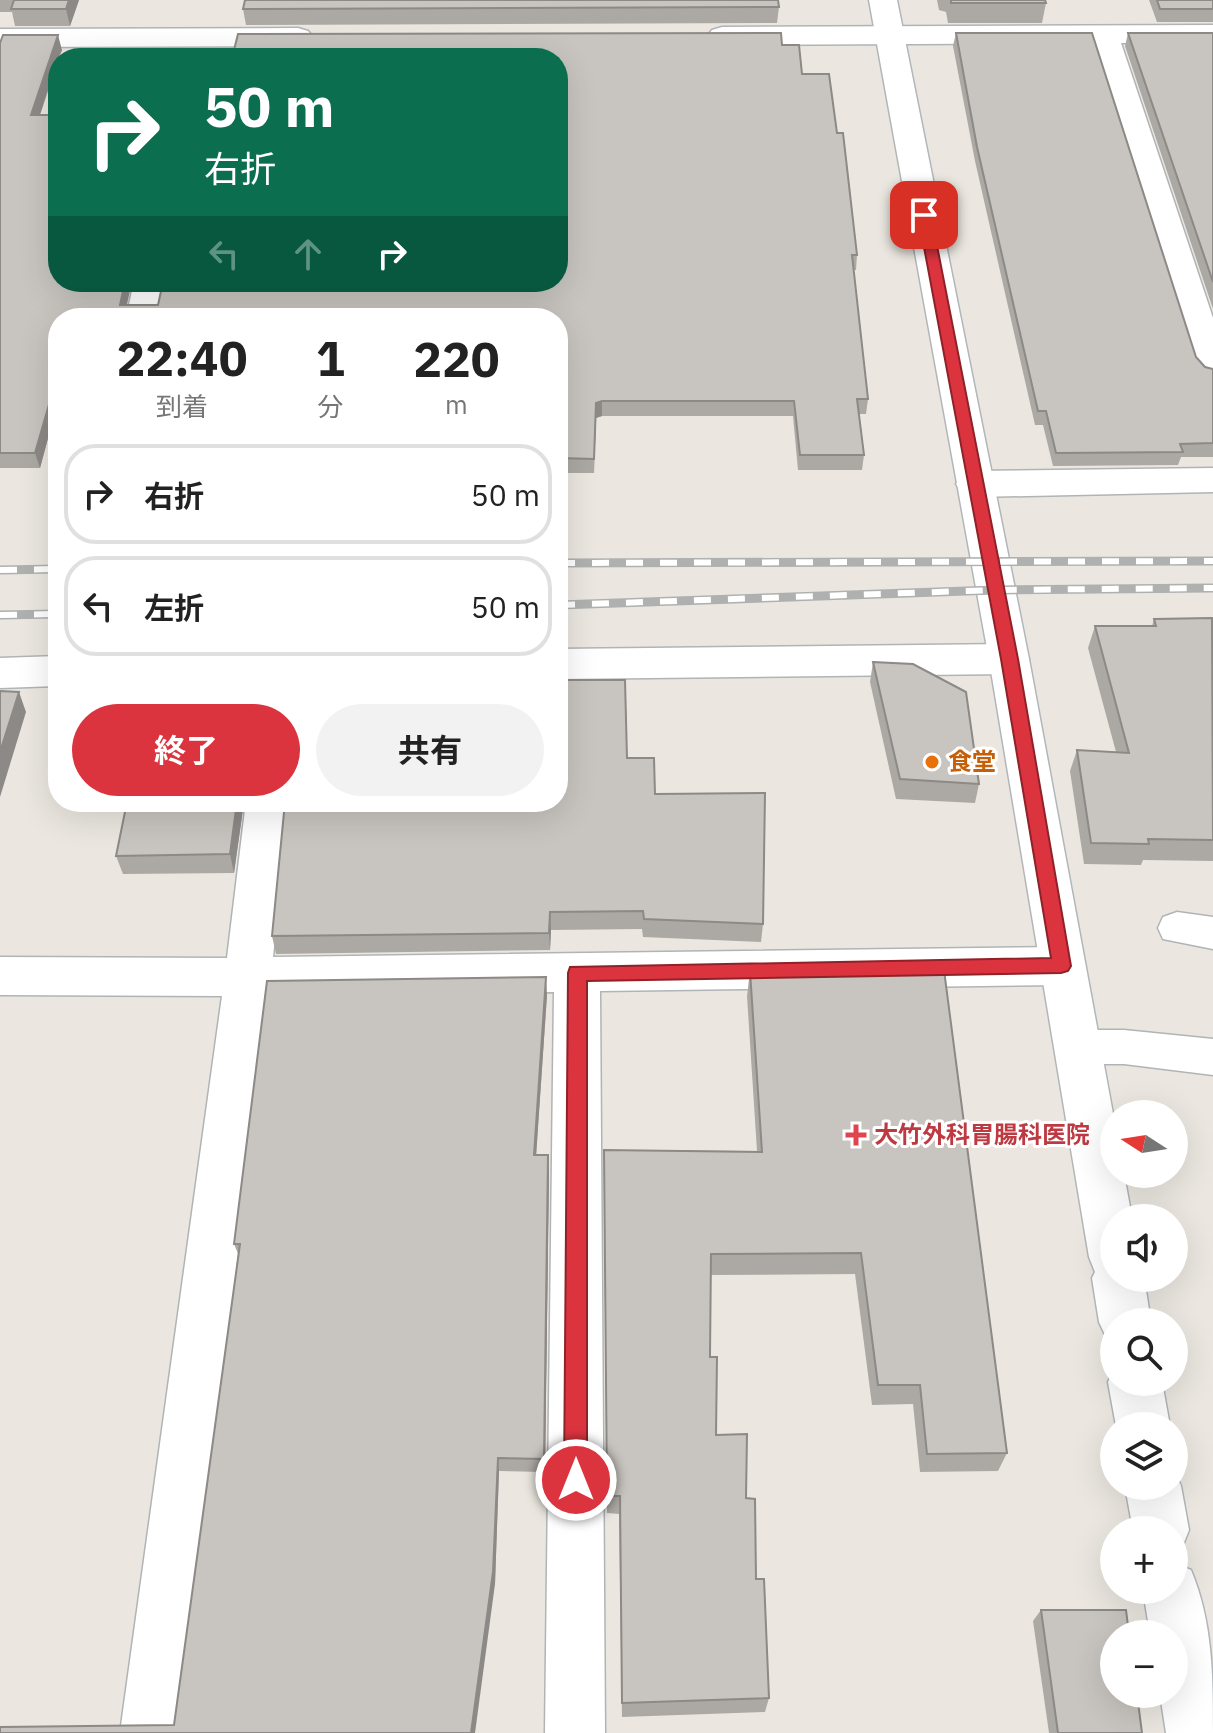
<!DOCTYPE html>
<html lang="ja">
<meta charset="utf-8">
<style>
body{margin:0;font-family:"IBM Plex Sans","Noto Sans JP",sans-serif;background:#f2f2f2;color:#222;height:100vh;display:flex;flex-direction:column;font-size:30px;white-space:nowrap}
*{box-sizing:border-box;margin:0}
p{font-size:26px;color:#767676}
.icon{flex:none;width:44px;height:44px;fill:none;stroke:currentColor;stroke-width:2;stroke-linecap:round;stroke-linejoin:round}
.map{position:relative;flex:1;overflow:hidden}
.sheet{position:absolute;left:48px;top:308px;width:520px;height:504px;display:flex;flex-direction:column;background:#fff;border-radius:32px;box-shadow:0 8px 32px #0002}
.sheet>*{flex:none}
.top-card{position:absolute;left:48px;top:48px;width:520px;height:244px;border-radius:32px;box-shadow:0 8px 32px #0002;background:#0b6e4f;color:#fff;overflow:hidden}
.needle{width:52px;rotate:282deg}
.controls{position:absolute;left:1100px;top:1100px;display:grid;gap:16px}
.controls a{display:grid;place-items:center;width:88px;height:88px;border-radius:50%;background:#fff;box-shadow:0 8px 32px #0002;font-size:40px}
.pin{position:absolute;display:grid;place-items:center;width:68px;height:68px;color:#fff;margin:-34px;border-radius:16px;box-shadow:0 4px 12px #0006}
.me{position:absolute;width:88px;margin:-44px;rotate:0deg;stroke-linejoin:round;filter:drop-shadow(0 0 6px #0008)}
.turn{display:flex;align-items:center;gap:28px;height:168px;padding:0 24px;font-size:36px}
.turn .icon{width:104px;height:104px;stroke-width:2.5}
.turn b{display:block;font-size:56px;line-height:68px}
.lanes{display:flex;align-items:center;height:76px;padding:0 24px;background:#0003;justify-content:center;gap:40px;direction:ltr}
.lanes .off{opacity:.35}
.eta{display:flex;justify-content:space-evenly;align-items:center;height:136px;text-align:center}
.eta b{font-size:48px;font-weight:700;line-height:56px}
.button{display:flex;gap:16px;margin-top:auto;padding:16px 24px}
.button a{flex:1;height:92px;border-radius:48px;background:#dc343f;color:#fff;font-size:32px;font-weight:700;line-height:92px;text-align:center}
.button a+a{background:#f2f2f2;color:#222}
ul{padding:0;list-style:none}
li{display:flex;align-items:center;gap:24px;height:100px;margin:0 16px 12px;padding:0 8px;border:4px solid #e0e0e0;border-radius:32px}
li div{flex:1}
li b{display:block;font-size:30px}
li em{font-style:normal}
.map>svg:first-child{display:block}
.lines{fill:none;stroke-linecap:round;stroke-linejoin:round}
.lane-casing{stroke:#b0b4b7;stroke-width:3}
.street-casing{stroke:#b0b4b7;stroke-width:3}
.secondary-casing{stroke:#b2b6ba;stroke-width:3}
.lane{fill:#fff;fill-rule:evenodd}
.street{fill:#fff;fill-rule:evenodd}
.secondary{fill:#fff;fill-rule:evenodd}
.rail-casing{stroke:#afb0b0;stroke-width:9}
.rail{stroke:#fff;stroke-width:6;stroke-dasharray:17;stroke-linecap:butt}
.wall{fill:#aca9a4}
.shaded-wall{fill:#8c8986}
.building{fill:#c8c4bf;stroke:#8c8986;stroke-width:2}
.route{fill:#dc343f;stroke:#8f2229;stroke-width:2}
.food-dot{fill:#e8710a;stroke:#fff;stroke-width:3}
.health-dot{fill:#e0444e;stroke:#fff;stroke-width:3}
.labels{text-anchor:middle;stroke-width:6;stroke-linejoin:round;paint-order:stroke}
.food-label{font-size:24px;font-weight:bold;fill:#c56008;stroke:#fff;text-anchor:start}
.health-label{font-size:24px;font-weight:bold;fill:#be3a42;stroke:#fff;text-anchor:start}
</style>
<div class="map">
<svg width="1213" height="1733" viewBox="0 0 1213 1733">
<rect width="100%" height="100%" fill="#ebe7e0"/>
<g class="lines">
<g class="lane-casing">
<g id="lane">
<polygon points="1177,912 1213,917 1213,949 1163,939 1158,928 1163,917"/>
<polygon points="1078,1030 1124,1030 1213,1039 1213,1075 1124,1064 1078,1064 1064,1059 1058,1047 1064,1035"/>
</g>
</g>
<g class="street-casing">
<g id="street">
<polygon points="1213,25 1213,43 1121,43 1213,318 1213,381 1201,378 1195,370 1091,43 722,45 712,42 707,36 712,30 722,27"/>
<polygon points="298,28 308,31 313,37 308,43 298,46 0,47 0,29"/>
<polygon points="134,282 168,282 160,318 126,318"/>
<polygon points="1213,468 1213,492 975,497 962,493 956,484 962,475 975,471"/>
<polygon points="1009,644 1023,649 1029,659 1023,669 1009,674 558,679 558,649"/>
<polygon points="58,656 58,686 0,688 0,658"/>
<polygon points="246,802 288,802 273,957 1061,947 1077,953 1084,966 1077,979 1061,985 600,991 605,1733 545,1733 554,992 269,996 180,1733 120,1733 222,996 0,995 0,957 227,958"/>
</g>
</g>
<g class="secondary-casing">
<g id="secondary">
<polygon points="869,0 897,0 1029,659 1114,1119 1114,1174 1124,1174 1132,1218 1114,1218 1114,1278 1144,1278 1151,1322 1114,1322 1114,1342 1107,1339 1099,1322 1092,1278 1095,1272 1089,1257 989,659"/>
<polygon points="1114,1369 1114,1382 1162,1382 1170,1426 1116,1426 1108,1382"/>
<polygon points="1174,1470 1181,1486 1189,1530 1181,1550 1174,1553 1174,1530 1133,1530 1125,1486 1174,1486"/>
<path d="M1174,1563l17,7c22,52 22,108 22,163h-47l-6,-39h14v-60h-24l-7,-44h31z"/>
</g>
</g>
<use href="#lane" class="lane"/>
<use href="#street" class="street"/>
<use href="#secondary" class="secondary"/>
<g class="rail-casing">
<g id="rail">
<polyline points="558,563 1213,561"/>
<polyline points="0,570 58,569"/>
<polyline points="558,605 996,590 1213,588"/>
<polyline points="0,615 58,614"/>
</g>
</g>
<use href="#rail" class="rail"/>
</g>
<g class="wall">
<polygon points="0,0 79,0 70,26 15,26 12,12 0,12"/>
<polygon points="937,0 1045,0 1046,3 1042,23 948,23 946,12 939,10"/>
<polygon points="1149,0 1213,0 1213,22 1157,22"/>
<polygon points="779,7 777,23 246,25 243,9"/>
<polygon points="956,33 1196,357 1205,367 1213,369 1213,457 1181,457 1178,465 1053,466 1043,425 1035,425 975,161 953,46"/>
<polygon points="1128,33 1213,33 1213,309 1125,46"/>
<polygon points="0,43 62,50 40,115 127,305 158,305 782,45 802,74 837,133 857,255 856,270 854,270 868,399 866,414 859,414 864,455 862,470 798,470 793,416 602,416 596,418 594,473 558,473 558,318 58,318 58,416 54,416 40,468 0,468"/>
<polygon points="1154,619 1213,620 1213,861 1143,860 1141,865 1084,864 1070,771 1077,750 1116,752 1088,648 1095,626 1152,626"/>
<polygon points="873,662 979,784 975,803 896,799 870,682"/>
<polygon points="627,758 655,794 763,924 761,942 643,937 642,929 551,930 550,950 276,954 272,936"/>
<polygon points="244,802 234,873 123,874 116,856"/>
<polygon points="750,971 1007,1453 998,1471 920,1472 913,1404 872,1405 855,1274 711,1275 710,1357 716,1435 746,1498 756,1579 769,1698 765,1712 622,1717 619,1514 607,1513 604,1150 757,1151 747,996"/>
<polygon points="547,995 536,1155 549,1172 545,1472 499,1471 495,1584 174,1725 239,1256 234,1244"/>
<polygon points="1041,1610 1142,1733 1049,1733 1033,1621"/>
</g>
<g class="shaded-wall">
<polygon points="69,0 79,0 70,26 66,9"/>
<polygon points="58,35 62,50 58,58 35,130 31,115"/>
<polygon points="125,282 132,282 125,313 120,305"/>
<polygon points="58,391 58,410 55,401"/>
<polygon points="50,401 54,416 40,468 35,453"/>
<polygon points="602,401 602,416 596,418 594,473 596,403"/>
<polygon points="19,692 26,712 0,797 0,752"/>
<polygon points="237,802 244,802 234,873 230,854"/>
<polygon points="550,912 551,930 550,950 549,933"/>
<polygon points="546,977 547,995 535,1172 534,1155"/>
<polygon points="548,1155 549,1172 545,1472 544,1459"/>
<polygon points="498,1458 499,1471 495,1584 475,1733 471,1733"/>
</g>
<g class="building">
<polygon points="14,0 69,0 66,9 11,9"/>
<polygon points="245,0 778,0 779,7 243,9"/>
<polygon points="951,0 1045,0 1046,3 951,3"/>
<polygon points="1157,0 1213,0 1213,9 1160,9"/>
<polygon points="781,33 782,45 799,45 802,74 829,74 837,133 843,133 857,255 852,255 868,399 857,399 864,455 800,455 794,401 602,401 596,403 594,459 558,458 558,318 181,318 182,313 80,312 79,318 58,318 58,391 55,401 50,401 35,453 0,453 0,43 3,35 58,35 31,115 58,115 58,282 125,282 120,305 158,305 163,282 558,282 558,58 232,58 238,34"/>
<polygon points="956,33 1092,33 1196,357 1205,367 1213,369 1213,443 1180,444 1183,452 1056,453 1046,411 1038,411 977,147"/>
<polygon points="1128,33 1213,33 1213,282"/>
<polygon points="1212,618 1213,840 1148,839 1149,844 1091,843 1077,750 1129,753 1095,626 1156,626 1154,619"/>
<polygon points="873,662 913,664 966,692 979,784 900,779"/>
<polygon points="558,680 625,680 627,758 654,758 655,794 765,793 763,924 644,919 643,911 550,912 549,933 272,936 285,802 558,802"/>
<polygon points="0,691 19,692 0,752"/>
<polygon points="127,802 237,802 230,854 116,856"/>
<polygon points="944,970 1007,1453 927,1454 920,1385 878,1385 861,1253 711,1254 710,1357 717,1357 716,1435 747,1434 746,1498 755,1499 756,1579 764,1579 769,1698 622,1703 620,1496 607,1496 604,1150 762,1152 750,971"/>
<polygon points="546,977 534,1155 548,1155 544,1459 498,1458 493,1572 471,1733 0,1733 0,1727 174,1725 240,1244 234,1244 267,981"/>
<polygon points="1041,1610 1126,1610 1129,1634 1114,1634 1114,1694 1137,1694 1142,1733 1058,1733"/>
</g>
<polygon class="route" points="924,211 931,215 1018,659 1071,966 1068,971 1061,973 587,981 587,1480 584,1488 576,1491 568,1488 564,1480 568,973 570,967 1051,958 1001,659 918,215"/>
<circle class="food-dot" cx="932" cy="762" r="8"/>
<path class="health-dot" d="M852 1123h8v8h8v8h-8v8h-8v-8h-8v-8h8z"/>
<g class="labels">
<g class="food-label">
<text x="948" y="770">食堂</text>
</g>
<g class="health-label">
<text x="874" y="1143">大竹外科胃腸科医院</text>
</g>
</g>
</svg>
<div class="controls">
<a><svg class="needle" viewBox="-14 -14 28 28"><path d="M0-13l5 13h-10z" fill="#e53935"/><path d="M0 13l5-13h-10z" fill="#767676"/></svg></a>
<a><svg class="icon" aria-label="sound" viewBox="0 0 24 24"><path d="M4 9h4l5-4v14l-5-4H4zM17 9q2 3 0 6"/></svg></a>
<a><svg class="icon" aria-label="search" viewBox="0 0 24 24"><circle cx="10" cy="10" r="6"/><path d="M15 15l6 6"/></svg></a>
<a><svg class="icon" aria-label="layers" viewBox="0 0 24 24"><path d="M12 4l9 5-9 5-9-5zM3 14l9 5 9-5"/></svg></a>
<a>+</a>
<a>−</a>
</div>
<div class="pin" style="left:924px;top:215px;background:#d93025"><svg class="icon" aria-label="arrive" viewBox="0 0 24 24"><path d="M6 21V4h12l-3 4 3 4H6"/></svg></div>
<svg class="me" style="left:576px;top:1480px" viewBox="-20 -20 40 40"><circle r="17" fill="#dc343f" stroke="#fff" stroke-width="3"/><path d="M0-11L8 9 0 5-8 9z" fill="#fff"/></svg>
<div class="top-card">
<div class="turn"><svg class="icon" aria-label="right" viewBox="0 0 24 24"><path d="M7 20v-9h11M14 6l5 5-5 5"/></svg><div><b>50 m</b>右折</div></div>
<div class="lanes"><svg class="icon off" aria-label="left" viewBox="0 0 24 24"><path d="M17 20v-9H6M10 6l-5 5 5 5"/></svg><svg class="icon off" aria-label="ahead" viewBox="0 0 24 24"><path d="M12 20V5M6 11l6-6 6 6"/></svg><svg class="icon" aria-label="right" viewBox="0 0 24 24"><path d="M7 20v-9h11M14 6l5 5-5 5"/></svg></div>
</div>
<section class="sheet">
<div class="eta">
<div><b>22:40</b><p>到着</p></div>
<div><b>1</b><p>分</p></div>
<div><b>220</b><p>m</p></div>
</div>
<ul>
<li><svg class="icon" aria-label="right" viewBox="0 0 24 24"><path d="M7 20v-9h11M14 6l5 5-5 5"/></svg><div><b>右折</b></div><em>50 m</em></li>
<li><svg class="icon" aria-label="left" viewBox="0 0 24 24"><path d="M17 20v-9H6M10 6l-5 5 5 5"/></svg><div><b>左折</b></div><em>50 m</em></li>
</ul>
<div class="button"><a>終了</a><a>共有</a></div>
</section>
</div>
